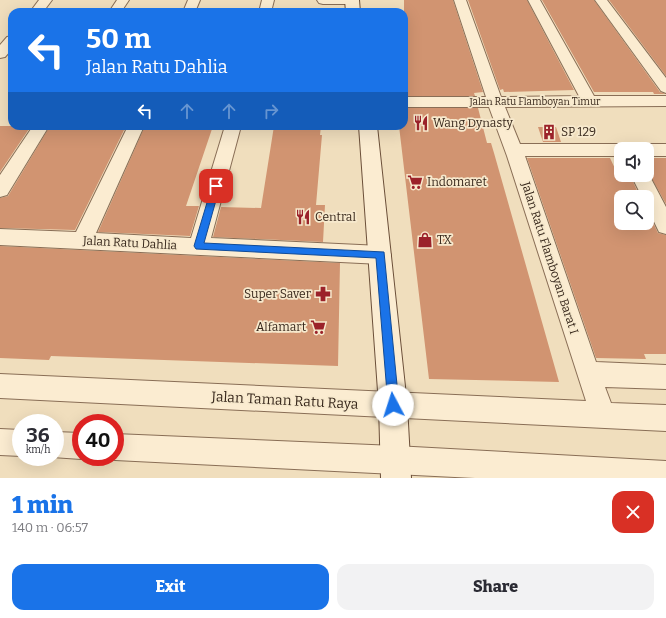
<!DOCTYPE html>
<meta charset="utf-8">
<style>
body{margin:0;font-family:Bitter,serif;background:#f2f2f3;color:#2b2b33;height:100vh;display:flex;flex-direction:column;font-size:15px;white-space:nowrap}
*{box-sizing:border-box;margin:0}
p{font-size:13px;color:#7c7c81}
.icon{flex:none;width:22px;height:22px;fill:none;stroke:currentColor;stroke-width:2;stroke-linecap:round;stroke-linejoin:round}
.map{position:relative;height:478px;overflow:hidden}
.details{display:flex;flex-direction:column;background:#fff;flex:1}
.details>*{flex:none}
.top-card{position:absolute;left:8px;top:8px;width:400px;height:122px;border-radius:12px;box-shadow:0 4px 16px #0002;background:#1a73e8;color:#fff;overflow:hidden}
.controls{position:absolute;left:614px;top:142px;display:grid;gap:8px}
.controls a{display:grid;place-items:center;width:40px;height:40px;border-radius:8px;background:#fff;box-shadow:0 4px 16px #0002;font-size:20px}
.speed{position:absolute;left:12px;top:414px;display:flex;gap:8px;font-size:20px;font-weight:700;text-align:center}
.speed>*{display:grid;place-content:center;width:52px;height:52px;border-radius:50%;background:#fff;box-shadow:0 4px 16px #0002;line-height:1}
.speed small{font-size:10px;font-weight:400}
.speed .limit{border:6px solid #d22;background:#fff;color:#111}
.pin{position:absolute;display:grid;place-items:center;width:34px;height:34px;color:#fff;margin:-17px;border-radius:8px;box-shadow:0 2px 6px #0006}
.me{position:absolute;width:44px;margin:-22px;rotate:355deg;stroke-linejoin:round;filter:drop-shadow(0 0 3px #0008)}
.turn{display:flex;align-items:center;gap:14px;height:84px;padding:0 12px;font-size:18px}
.turn .icon{width:52px;height:52px;stroke-width:2.5}
.turn b{display:block;font-size:28px;line-height:34px}
.lanes{display:flex;align-items:center;height:38px;padding:0 12px;background:#0003;justify-content:center;gap:20px;direction:ltr}
.lanes .off{opacity:.35}
.round{display:grid;place-items:center;flex:none;width:42px;height:42px;border-radius:12px;background:#f2f2f3}
.head{display:flex;align-items:center;justify-content:space-between;height:68px;padding:0 12px}
h1{font-size:24px;font-weight:800;line-height:30px;color:#1a73e8}
.button{display:flex;gap:8px;margin-top:auto;padding:8px 12px}
.button a{flex:1;height:46px;border-radius:12px;background:#1a73e8;color:#fff;font-size:16px;font-weight:800;line-height:46px;text-align:center}
.button a+a{background:#f2f2f3;color:#2b2b33}
.map>svg:first-child{display:block}
.building{fill:#d19471}
.lines{fill:none;stroke-linecap:round;stroke-linejoin:round}
.street-casing{stroke:#896e56;stroke-width:2}
.secondary-casing{stroke:#6b4f39;stroke-width:2}
.street{fill:#fbecd1;fill-rule:evenodd}
.secondary{fill:#fbecd1;fill-rule:evenodd}
.route{fill:#1a73e8;stroke:#114b97}
.labels{text-anchor:middle;stroke-width:3.5;stroke-linejoin:round;paint-order:stroke}
.far-street-label{font-size:10px;fill:#37271b;stroke:#f7e9cd}
.poi-label{font-size:12px;fill:#37271b;stroke:#f7e9cd;text-anchor:start}
.street-label{font-size:12px;fill:#37271b;stroke:#f7e9cd}
.near-street-label{font-size:14px;fill:#37271b;stroke:#f7e9cd}
</style>
<div class="map">
<svg width="666" height="478" viewBox="0 0 666 478">
<rect width="100%" height="100%" fill="#f0debd"/>
<g class="building">
<polygon points="404,0 453,0 483,92 474,93 475,96 404,96"/>
<polygon points="468,0 527,0 574,90 504,92 503,89 500,90"/>
<polygon points="542,0 594,0 660,92 666,94 654,94 653,92 594,92"/>
<polygon points="609,0 666,0 666,76"/>
<polygon points="404,108 478,108 487,143 491,143 494,153 559,382 429,379 399,126 404,126"/>
<polygon points="0,126 31,126 0,172"/>
<polygon points="50,126 126,126 75,230 0,228 0,198 8,196"/>
<polygon points="145,126 213,126 186,206 199,206 190,236 98,232"/>
<polygon points="274,126 321,126 320,135 322,135 316,205 325,205 323,242 213,237 221,207 261,208"/>
<polygon points="538,127 556,127 561,142 543,142"/>
<polygon points="527,158 610,158 618,175 630,175 640,197 621,197 621,223 647,223 647,210 658,233 666,235 666,354 644,354 646,359 596,358"/>
<polygon points="647,158 666,158 666,204 647,170"/>
<polygon points="0,246 340,263 338,366 51,356 49,360 0,358"/>
</g>
<g class="lines">
<g class="street-casing">
<g id="street">
<polygon points="39,0 52,0 43,12 30,12"/>
<polygon points="117,0 129,0 121,12 109,12"/>
<polygon points="188,0 200,0 195,12 183,12"/>
<polygon points="262,0 274,0 271,12 259,12"/>
<polygon points="317,0 358,0 356,3 352,4 323,4 319,3"/>
<polygon points="454,0 466,0 501,97 579,96 528,0 540,0 594,96 666,96 666,106 505,107 520,144 621,144 627,146 629,149 621,149 621,156 525,156 596,362 666,365 666,389 605,387 611,403 666,405 666,431 0,398 0,374 586,401 507,156 489,107 404,107 404,97 486,97"/>
<polygon points="595,0 607,0 666,78 666,93 661,91"/>
<polygon points="12,36 12,49 5,57 0,58 0,45 7,37"/>
<polygon points="33,126 49,126 7,195 0,197 0,175"/>
<polygon points="128,126 144,126 96,233 191,238 225,126 241,126 211,238 381,246 388,249 391,255 388,261 381,264 0,245 0,229 76,232"/>
<polygon points="647,144 666,144 666,156 647,156 647,149 639,149 641,146"/>
<polygon points="647,171 666,207 666,234 659,232 647,207 647,197 642,197 631,175 647,175"/>
<polygon points="0,429 21,430 21,456 0,455"/>
<polygon points="55,432 81,433 81,457 87,457 81,459 52,457 55,457"/>
<polygon points="115,434 395,446 666,461 666,478 475,478 115,460 107,457 115,457"/>
</g>
</g>
<g class="secondary-casing">
<g id="secondary">
<polygon points="345,0 359,0 360,12 346,12"/>
<polygon points="359,126 377,126 407,405 411,478 381,478 379,405"/>
</g>
</g>
<use href="#street" class="street"/>
<use href="#secondary" class="secondary"/>
</g>
<polygon class="route" points="216,183 220,186 204,243 384,252 399,405 397,409 393,411 389,409 388,405 376,258 196,249 194,246 212,186"/>
<defs>
<g id="restaurant-bare" transform="scale(1.2)"><path d="M-5-6h1v4h1v-4h1v4h1v-4h1v5L-1.5 .5V6h-2V.5L-5-1ZM5-6V6H3V1.5H1.5Q1.5-4 5-6Z" fill="#9b222a" stroke="#f7e9cd" stroke-width="2.5" paint-order="stroke"/></g>
<g id="building-bare" transform="scale(1.2)"><path d="M-4-6H4V6H1V3H-1V6H-4ZM-2.5-4.3h1.7v1.8h-1.7ZM.8-4.3h1.7v1.8H.8ZM-2.5-1h1.7V.8h-1.7ZM.8-1h1.7V.8H.8Z" fill="#9b222a" stroke="#f7e9cd" stroke-width="2.5" paint-order="stroke"/></g>
<g id="supermarket-bare" transform="scale(1.2)"><path d="M-6-5.5h2.5l.6 2H6L4.5 2H-2.5L-4.4-4H-6ZM-1.5 3.2a1.3 1.3 0 1 0 .1 0ZM3 3.2a1.3 1.3 0 1 0 .1 0Z" fill="#9b222a" stroke="#f7e9cd" stroke-width="2.5" paint-order="stroke"/></g>
<g id="shop-bare" transform="scale(1.2)"><path d="M-5-2.5h2.3a2.7 3.5 0 0 1 5.4 0H5L5.5 6h-11ZM-1.5-2.5h3a1.5 2.3 0 0 0-3 0Z" fill="#9b222a" stroke="#f7e9cd" stroke-width="2.5" paint-order="stroke"/></g>
<g id="pharmacy-bare" transform="scale(1.2)"><path d="M-2-6h4v4h4v4h-4v4h-4v-4h-4v-4h4Z" fill="#9b222a" stroke="#f7e9cd" stroke-width="2.5" paint-order="stroke"/></g>
</defs>
<g fill-rule="evenodd">
<use href="#restaurant-bare" x="421" y="123"/>
<use href="#building-bare" x="549" y="132"/>
<use href="#supermarket-bare" x="415" y="182"/>
<use href="#restaurant-bare" x="303" y="217"/>
<use href="#shop-bare" x="425" y="240"/>
<use href="#pharmacy-bare" x="323" y="294"/>
<use href="#supermarket-bare" x="318" y="327"/>
</g>
<g class="labels">
<g class="far-street-label">
<text x="535" y="105">Jalan Ratu Flamboyan Timur</text>
</g>
<g class="poi-label">
<text x="433" y="127">Wang Dynasty</text>
<text x="561" y="136">SP 129</text>
<text x="427" y="186">Indomaret</text>
<text x="315" y="221">Central</text>
<text x="437" y="244">TX</text>
<text x="311" y="298" text-anchor="end">Super Saver</text>
<text x="306" y="331" text-anchor="end">Alfamart</text>
</g>
<g class="street-label">
<text transform="translate(130 243) rotate(3)" y="4">Jalan Ratu Dahlia</text>
<text transform="translate(550 258) rotate(72)" y="4">Jalan Ratu Flamboyan Barat I</text>
</g>
<g class="near-street-label">
<text transform="translate(285 400) rotate(3)" y="5">Jalan Taman Ratu Raya</text>
</g>
</g>
</svg>
<div class="controls">
<a><svg class="icon" aria-label="sound" viewBox="0 0 24 24"><path d="M4 9h4l5-4v14l-5-4H4zM17 9q2 3 0 6"/></svg></a>
<a><svg class="icon" aria-label="search" viewBox="0 0 24 24"><circle cx="10" cy="10" r="6"/><path d="M15 15l6 6"/></svg></a>
</div>
<div class="speed"><div>36<small>km/h</small></div><div class="limit">40</div></div>
<div class="pin" style="left:216px;top:186px;background:#d93025"><svg class="icon" aria-label="arrive" viewBox="0 0 24 24"><path d="M6 21V4h12l-3 4 3 4H6"/></svg></div>
<svg class="me" style="left:393px;top:405px" viewBox="-20 -20 40 40"><circle r="19" fill="#fff"/><path d="M0-13L10 11 0 6-10 11z" fill="#1a73e8"/></svg>
<div class="top-card">
<div class="turn"><svg class="icon" aria-label="left" viewBox="0 0 24 24"><path d="M17 20v-9H6M10 6l-5 5 5 5"/></svg><div><b>50 m</b>Jalan Ratu Dahlia</div></div>
<div class="lanes"><svg class="icon" aria-label="left" viewBox="0 0 24 24"><path d="M17 20v-9H6M10 6l-5 5 5 5"/></svg><svg class="icon off" aria-label="ahead" viewBox="0 0 24 24"><path d="M12 20V5M6 11l6-6 6 6"/></svg><svg class="icon off" aria-label="ahead" viewBox="0 0 24 24"><path d="M12 20V5M6 11l6-6 6 6"/></svg><svg class="icon off" aria-label="right" viewBox="0 0 24 24"><path d="M7 20v-9h11M14 6l5 5-5 5"/></svg></div>
</div>
</div>
<section class="details">
<div class="head"><div><h1>1 min</h1><p>140 m · 06:57</p></div><a class="round" style="background:#d93025;color:#fff"><svg class="icon" aria-label="close" viewBox="0 0 24 24"><path d="M6 6l12 12M18 6L6 18"/></svg></a></div>
<div class="button"><a>Exit</a><a>Share</a></div>
</section>
